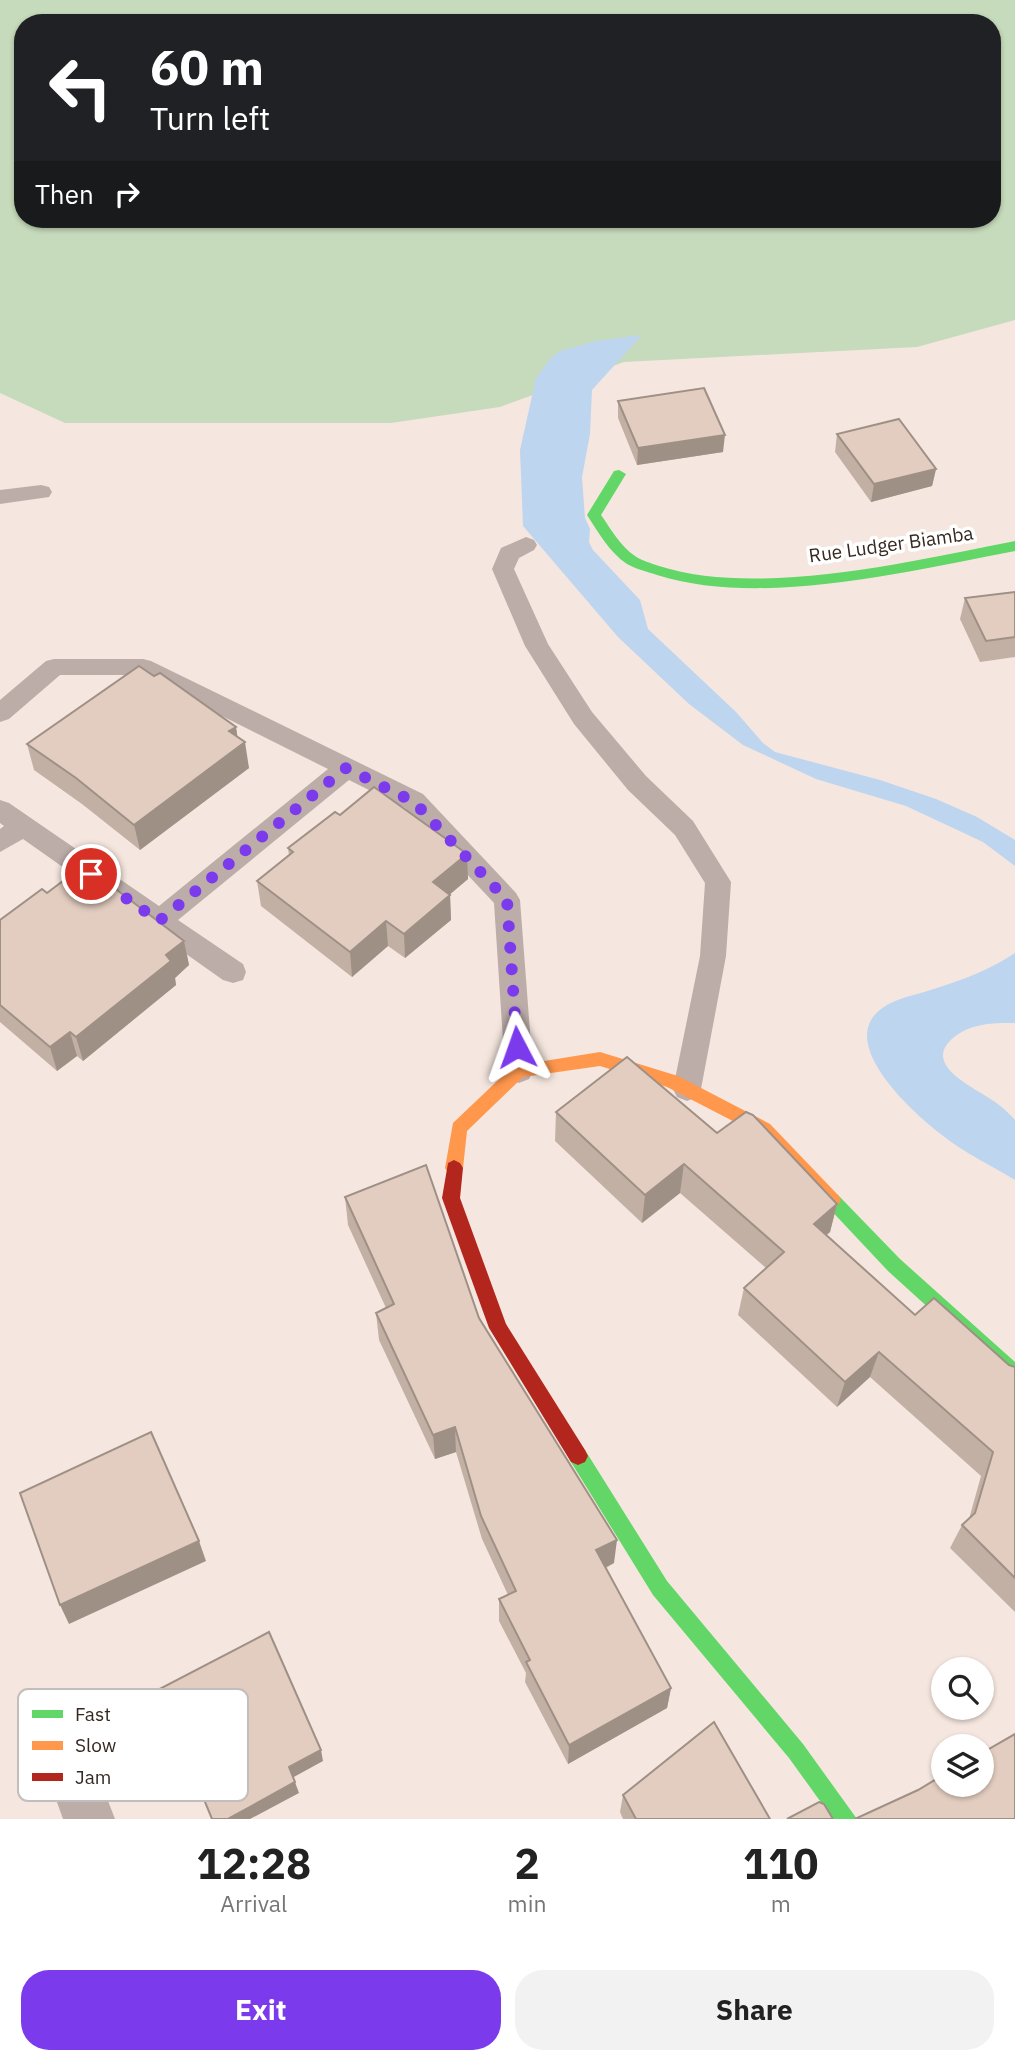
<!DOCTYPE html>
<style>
body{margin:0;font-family:"IBM Plex Sans",sans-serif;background:#f2f2f2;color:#222;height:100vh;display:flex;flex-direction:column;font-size:26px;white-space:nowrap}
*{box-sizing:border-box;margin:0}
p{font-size:23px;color:#767676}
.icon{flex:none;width:38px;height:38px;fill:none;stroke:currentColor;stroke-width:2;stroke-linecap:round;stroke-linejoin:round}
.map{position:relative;height:1819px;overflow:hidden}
.sheet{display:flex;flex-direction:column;background:#fff;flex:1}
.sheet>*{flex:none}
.banner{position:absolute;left:14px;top:14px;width:987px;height:214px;border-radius:28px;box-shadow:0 2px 5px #0004;background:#202124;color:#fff;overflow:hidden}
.fabs{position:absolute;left:931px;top:1657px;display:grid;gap:14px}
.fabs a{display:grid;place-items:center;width:63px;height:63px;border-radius:50%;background:#fff;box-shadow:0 2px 5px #0004;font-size:35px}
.pin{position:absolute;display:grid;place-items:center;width:60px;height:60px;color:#fff;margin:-30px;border:4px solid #fff;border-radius:50%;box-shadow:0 2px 7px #0007}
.me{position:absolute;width:77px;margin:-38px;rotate:356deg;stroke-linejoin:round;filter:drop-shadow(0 0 5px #0008)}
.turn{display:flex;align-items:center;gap:24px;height:147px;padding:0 21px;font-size:32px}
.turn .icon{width:91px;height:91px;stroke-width:2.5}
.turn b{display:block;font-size:49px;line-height:60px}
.then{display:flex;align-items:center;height:66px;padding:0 21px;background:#0003;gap:14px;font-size:26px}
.eta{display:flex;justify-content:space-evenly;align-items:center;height:119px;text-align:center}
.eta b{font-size:42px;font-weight:700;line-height:49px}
.cta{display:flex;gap:14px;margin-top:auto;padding:14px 21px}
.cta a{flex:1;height:80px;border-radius:28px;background:#7c3aed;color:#fff;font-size:28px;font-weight:700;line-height:80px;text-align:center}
.cta a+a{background:#f2f2f2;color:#222}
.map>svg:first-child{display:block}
.green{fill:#c6dbbb;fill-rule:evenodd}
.water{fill:#bdd5ee}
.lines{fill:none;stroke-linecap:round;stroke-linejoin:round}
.lane{fill:#bcada9;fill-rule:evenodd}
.street{fill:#bcada9;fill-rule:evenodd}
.fast{fill:#63d668;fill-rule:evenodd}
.slow{fill:#ff974d;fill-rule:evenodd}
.jam{fill:#b3261e;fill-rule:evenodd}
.wall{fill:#c3b0a5}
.shaded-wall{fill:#9f9086}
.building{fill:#e3cdc0;stroke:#9f9086;stroke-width:2}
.route{stroke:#7c3aed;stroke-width:12;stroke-dasharray:0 21.6}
.labels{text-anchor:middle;stroke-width:7;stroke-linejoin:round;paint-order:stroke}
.street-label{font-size:19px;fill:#352821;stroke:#fff}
.key{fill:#fff;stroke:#c2bebc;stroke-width:2}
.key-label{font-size:19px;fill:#352821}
</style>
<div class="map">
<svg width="1015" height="1819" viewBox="0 0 1015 1819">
<rect width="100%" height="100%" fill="#f5e7df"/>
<path class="green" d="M0,0h1015v320l-98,27 -293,15 -124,45 -109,16h-326l-65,-30zM23,23h969v196h-969z"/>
<g class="water">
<polygon points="642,335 592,390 590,434 582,477 585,518 590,529 589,542 593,550 640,600 648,629 736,712 763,743 775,752 880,780 936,799 977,817 1015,840 1015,866 983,842 906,806 816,779 743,745 689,704 618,637 523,526 520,450 536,378 550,359 560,351 596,341"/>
<path d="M1015,953v70c-24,0 -43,0 -62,15 -34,29 28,52 46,67 6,4 11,10 16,15v60c-24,-15 -51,-27 -73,-45 -29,-22 -113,-97 -55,-130 16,-9 33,-11 50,-17 28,-9 54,-19 78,-35z"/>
</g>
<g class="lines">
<g class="lane">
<polygon points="41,485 49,487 52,492 49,497 0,504 0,490"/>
<polygon points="526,537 534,540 537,545 534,550 519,558 514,569 548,644 592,712 646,776 693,821 731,882 726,956 701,1089 697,1097 687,1101 677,1097 673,1089 700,956 705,883 675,835 628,790 574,724 525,646 492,569 501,548"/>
<polygon points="54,659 143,659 151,661 423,794 516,893 520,900 533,1071 529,1079 519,1083 509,1079 505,1071 494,903 405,808 349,780 178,920 243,964 246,972 243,980 233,983 223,980 23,839 0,852 0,829 4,826 0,823 0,800 9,803 159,906 328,769 140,675 60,675 9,719 0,722 0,700 46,661"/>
</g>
<polygon class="street" points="75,1754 93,1762 115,1819 63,1819 49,1780 57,1762"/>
<g class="fast">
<path d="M619,470l7,4 -25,41c10,14 19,31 34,41 7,5 16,7 24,10 100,32 254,-5 356,-25v10c-105,20 -254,57 -358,24 -9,-3 -21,-6 -30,-11 -17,-11 -29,-32 -40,-49l27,-44z"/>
<polygon points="832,1192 838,1195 900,1259 1015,1362 1015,1383 1008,1380 888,1271 826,1205 823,1200 826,1195"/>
<polygon points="578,1447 585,1450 667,1581 803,1744 857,1819 833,1819 789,1758 653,1595 571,1462 568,1456 571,1450"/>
</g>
<polygon class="slow" points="600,1052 678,1076 770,1124 838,1195 841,1200 838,1205 832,1208 826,1205 758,1134 667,1087 600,1066 523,1077 467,1131 463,1168 460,1173 454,1176 448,1173 445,1168 453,1123 513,1066"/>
<polygon class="jam" points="454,1160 460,1163 463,1168 460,1198 506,1324 585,1450 588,1456 585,1462 578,1465 571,1462 489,1328 442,1198 448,1163"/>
</g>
<g class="wall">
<polygon points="618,401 723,452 637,465 618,418"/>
<polygon points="837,434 936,469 932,486 871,502 835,452"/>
<polygon points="1015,592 1015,657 980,662 960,619 965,598"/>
<polygon points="154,676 236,727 237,737 249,768 140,850 82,804 34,770 27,744"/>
<polygon points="340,815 467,854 468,879 450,894 451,920 405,958 388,946 352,977 261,906 257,881 289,856 288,848"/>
<polygon points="0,920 184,941 189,965 175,978 176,985 83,1061 77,1056 57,1071 0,1022"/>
<polygon points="556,1112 717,1133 837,1204 830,1232 826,1235 915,1315 1009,1365 1015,1367 1015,1612 950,1548 962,1525 969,1519 981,1476 870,1377 837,1407 738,1315 744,1288 766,1268 680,1193 642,1223 555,1141"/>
<polygon points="345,1197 479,1318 614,1563 606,1568 671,1688 667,1708 568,1764 525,1682 526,1673 499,1621 499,1599 508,1595 482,1539 456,1452 435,1459 379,1340 376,1313 386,1308 348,1225"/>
<polygon points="623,1795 770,1819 623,1819 620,1812"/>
</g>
<g class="shaded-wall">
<polygon points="725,435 723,452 637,465 638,448"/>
<polygon points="936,469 932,486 871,502 874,484"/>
<polygon points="236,727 239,747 245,742 249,768 140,850 134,825 229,731"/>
<polygon points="467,854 468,879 435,907 433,882"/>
<polygon points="450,895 451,920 405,958 404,934"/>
<polygon points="386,921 388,946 352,977 350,952"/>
<polygon points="184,941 189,965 175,978 176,985 83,1061 76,1037 166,955"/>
<polygon points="70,1032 77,1056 57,1071 50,1047"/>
<polygon points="684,1164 680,1193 642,1223 645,1195"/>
<polygon points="837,1204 830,1232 807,1252 814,1224"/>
<polygon points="879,1352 870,1377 837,1407 845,1382"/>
<polygon points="455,1427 456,1452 435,1459 433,1435"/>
<polygon points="617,1540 614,1563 594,1573 596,1550"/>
<polygon points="199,1541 206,1561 69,1624 60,1605"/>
<polygon points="671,1688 667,1708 568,1764 569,1745"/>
<polygon points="321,1750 323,1761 292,1778 289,1767"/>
<polygon points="187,1758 192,1769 180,1774 175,1764"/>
<polygon points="295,1782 299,1793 250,1819 228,1819"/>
</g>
<g class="building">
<polygon points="704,388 725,435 638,448 618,401"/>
<polygon points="899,419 936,469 874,484 837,434"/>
<polygon points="1015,592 1015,637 986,641 965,598"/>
<polygon points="139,666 154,676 160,673 236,727 229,731 245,742 134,825 76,778 27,744"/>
<polygon points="374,787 467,854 433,882 450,895 404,934 386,921 350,952 257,881 293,852 288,848 335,812 340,815"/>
<polygon points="84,865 184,941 166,955 171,961 76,1037 70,1032 50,1047 0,1005 0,920 42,889 47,893"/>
<polygon points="627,1057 717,1133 746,1112 753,1115 837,1204 814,1224 915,1315 934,1298 1009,1365 1015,1367 1015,1578 962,1525 975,1513 993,1452 879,1352 845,1382 744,1288 784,1252 684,1164 645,1195 556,1112"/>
<polygon points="426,1165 479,1318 617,1540 596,1550 671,1688 569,1745 526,1662 530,1660 499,1599 516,1591 481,1516 455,1427 433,1435 376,1313 394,1304 345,1197"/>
<polygon points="151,1432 199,1541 60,1605 20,1493"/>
<polygon points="269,1632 321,1750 289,1767 295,1782 228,1819 212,1819 187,1758 175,1764 148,1695"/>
<polygon points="714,1722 770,1819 636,1819 623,1795"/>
<polygon points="1015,1734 1015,1819 855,1819 918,1790 943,1775 943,1785 982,1785 982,1753"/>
<polygon points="819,1802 824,1804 833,1819 787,1819"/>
</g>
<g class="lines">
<polyline class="route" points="91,874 159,921 346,768 414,802 507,900 517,1047"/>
</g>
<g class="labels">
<g class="street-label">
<text transform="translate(891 544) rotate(-8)" y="7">Rue Ludger Biamba</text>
</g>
</g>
<rect x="18" y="1689" width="230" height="112" rx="10" class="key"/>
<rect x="32" y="1710" width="31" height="8" fill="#63d668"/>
<rect x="32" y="1741" width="31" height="9" fill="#ff974d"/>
<rect x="32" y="1773" width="31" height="8" fill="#b3261e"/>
<g class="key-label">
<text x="75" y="1721">Fast</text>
<text x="75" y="1752">Slow</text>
<text x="75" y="1784">Jam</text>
</g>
</svg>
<div class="fabs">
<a><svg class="icon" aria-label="search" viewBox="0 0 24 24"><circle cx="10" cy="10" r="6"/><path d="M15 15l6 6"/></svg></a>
<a><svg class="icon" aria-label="layers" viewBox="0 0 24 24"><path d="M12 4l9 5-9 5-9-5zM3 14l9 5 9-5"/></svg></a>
</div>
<div class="pin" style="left:91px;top:874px;background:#d93025"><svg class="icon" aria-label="arrive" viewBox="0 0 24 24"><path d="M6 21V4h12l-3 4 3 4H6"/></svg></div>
<svg class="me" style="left:517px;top:1047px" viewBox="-20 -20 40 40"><path d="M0-17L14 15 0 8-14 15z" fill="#7c3aed" stroke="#fff" stroke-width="4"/></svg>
<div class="banner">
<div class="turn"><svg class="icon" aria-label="left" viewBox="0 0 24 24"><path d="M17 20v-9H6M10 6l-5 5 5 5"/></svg><div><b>60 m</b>Turn left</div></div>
<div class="then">Then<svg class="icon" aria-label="right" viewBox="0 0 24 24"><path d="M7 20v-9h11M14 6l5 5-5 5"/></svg></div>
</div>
</div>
<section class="sheet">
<div class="eta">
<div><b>12:28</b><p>Arrival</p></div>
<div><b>2</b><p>min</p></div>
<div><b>110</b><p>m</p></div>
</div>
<div class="cta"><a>Exit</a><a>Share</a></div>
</section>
